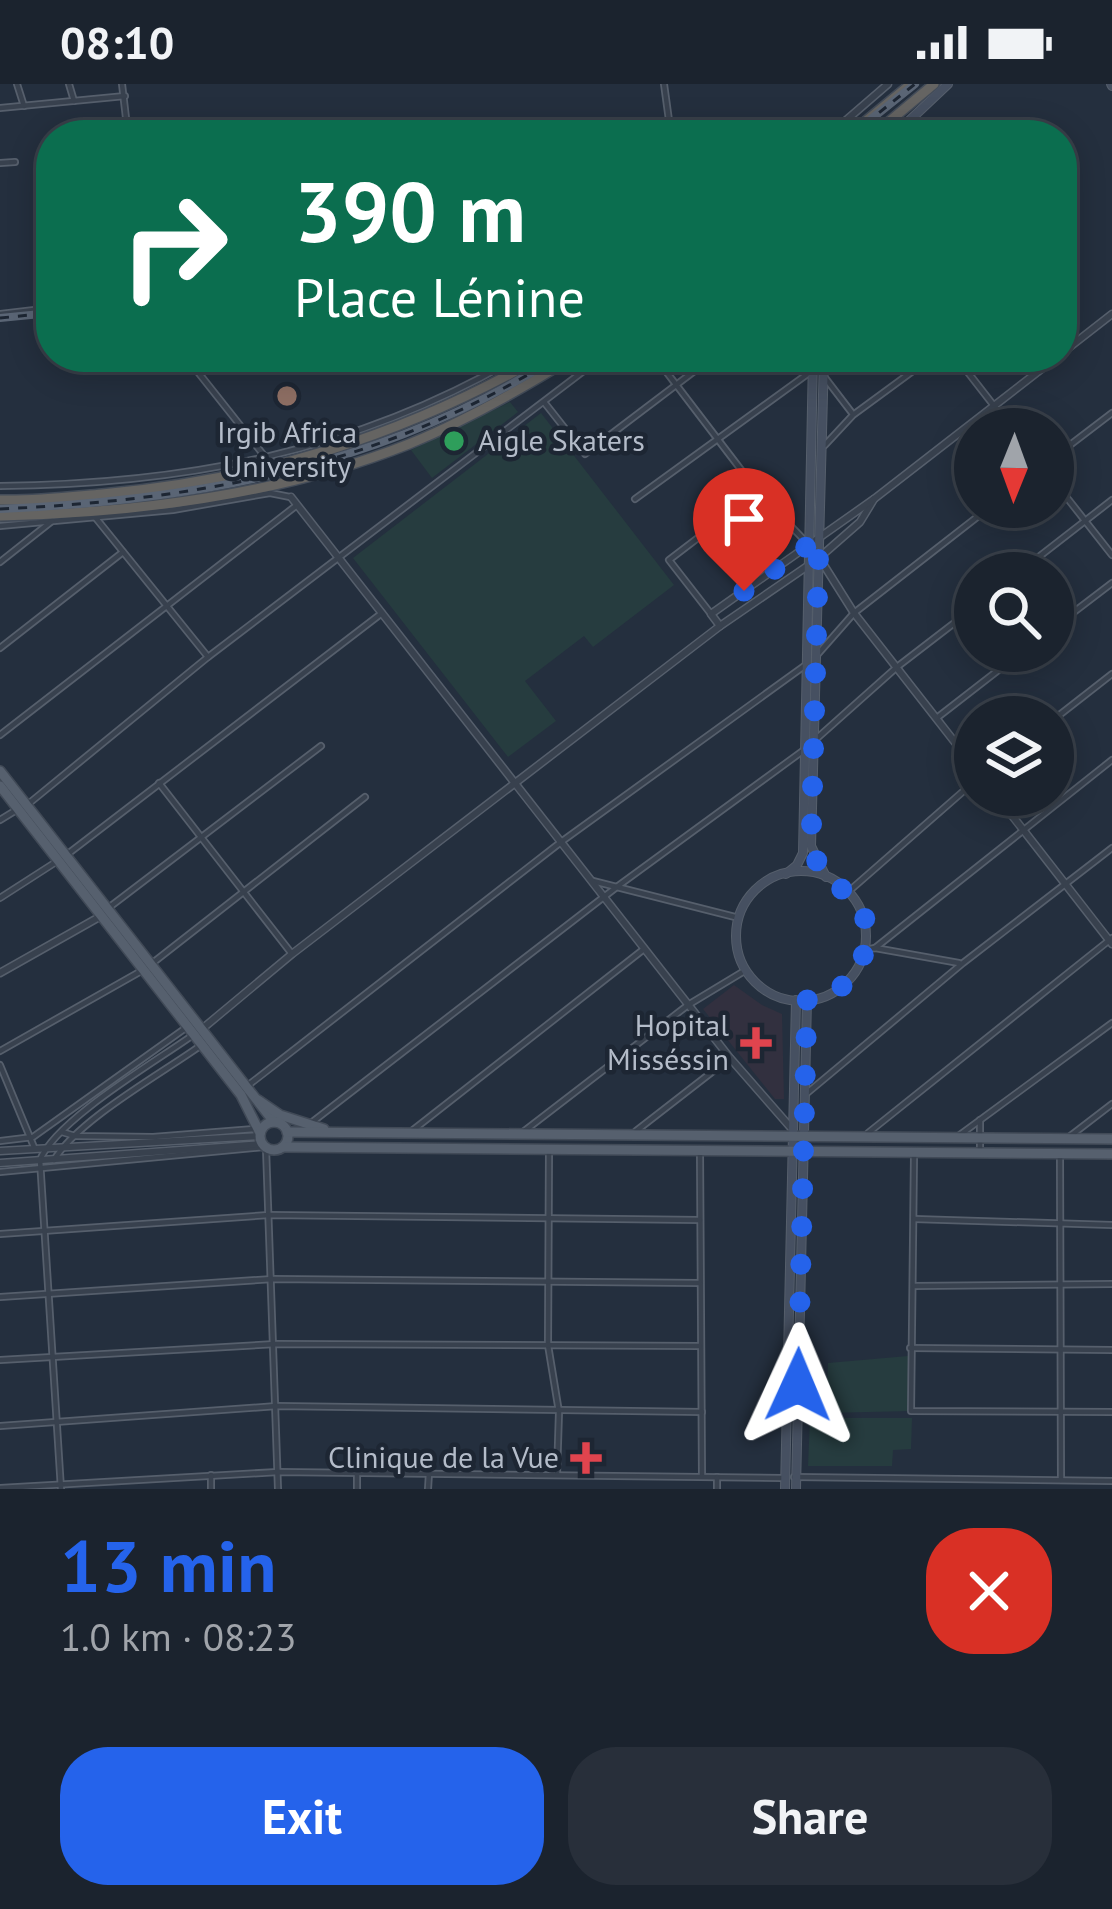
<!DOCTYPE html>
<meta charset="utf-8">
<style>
body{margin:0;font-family:"PT Sans",sans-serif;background:#282f3a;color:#f1f3f6;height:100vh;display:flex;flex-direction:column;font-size:45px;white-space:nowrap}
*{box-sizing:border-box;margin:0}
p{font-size:39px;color:#a0a4aa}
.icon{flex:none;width:66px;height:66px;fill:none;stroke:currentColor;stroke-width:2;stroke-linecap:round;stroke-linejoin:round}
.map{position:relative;height:1405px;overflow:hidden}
.panel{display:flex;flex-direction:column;background:#1b232e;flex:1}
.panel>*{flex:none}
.banner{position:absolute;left:36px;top:36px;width:1041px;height:252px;border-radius:48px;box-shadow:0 6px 30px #0003,0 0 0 3px #39404a;background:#0b6e4f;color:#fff;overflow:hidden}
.needle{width:78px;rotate:181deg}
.tools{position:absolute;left:954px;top:324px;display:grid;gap:24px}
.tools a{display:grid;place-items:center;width:120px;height:120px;border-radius:50%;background:#1b232e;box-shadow:0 6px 30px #0003,0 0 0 3px #39404a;font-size:60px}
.pin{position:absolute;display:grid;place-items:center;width:102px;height:102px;color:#fff;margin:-123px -51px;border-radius:50% 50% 50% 0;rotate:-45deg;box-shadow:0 0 12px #0007}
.pin .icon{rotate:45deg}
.me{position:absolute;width:132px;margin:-66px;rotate:1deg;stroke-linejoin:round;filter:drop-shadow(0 0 9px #0008)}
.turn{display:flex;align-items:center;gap:42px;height:252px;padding:0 60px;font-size:54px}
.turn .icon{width:156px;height:156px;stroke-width:2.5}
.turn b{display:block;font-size:84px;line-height:102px}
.round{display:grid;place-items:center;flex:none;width:126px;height:126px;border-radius:48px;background:#282f3a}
.summary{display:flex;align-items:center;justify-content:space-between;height:204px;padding:0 60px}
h1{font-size:72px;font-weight:700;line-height:90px;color:#2563eb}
.primary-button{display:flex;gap:24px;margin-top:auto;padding:24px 60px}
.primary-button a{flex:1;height:138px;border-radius:48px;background:#2563eb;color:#fff;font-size:48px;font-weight:700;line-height:138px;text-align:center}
.primary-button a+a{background:#282f3a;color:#f1f3f6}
.status{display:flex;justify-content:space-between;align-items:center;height:84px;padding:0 60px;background:#1b232e;direction:ltr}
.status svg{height:33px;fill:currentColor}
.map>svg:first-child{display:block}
.medical{fill:#32303f}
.green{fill:#263c3f}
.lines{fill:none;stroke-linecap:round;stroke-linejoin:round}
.minor-casing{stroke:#565f6c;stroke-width:8}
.tertiary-casing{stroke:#565f6c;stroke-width:9}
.secondary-casing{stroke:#565f6c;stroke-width:10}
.primary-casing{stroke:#414a57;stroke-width:12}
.trunk-casing{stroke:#434c59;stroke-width:12}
.minor{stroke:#38414e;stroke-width:4.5}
.tertiary{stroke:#38414e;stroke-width:6}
.secondary{stroke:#465061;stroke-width:8}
.primary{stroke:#56606e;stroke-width:9}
.trunk{stroke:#656462;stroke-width:9}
.rail-casing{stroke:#5a6575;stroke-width:8}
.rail{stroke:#1d2633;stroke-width:3;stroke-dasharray:9;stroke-linecap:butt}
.route{stroke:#2563eb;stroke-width:21;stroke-dasharray:0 37.8}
.education-dot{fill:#8d6e63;stroke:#1d2633;stroke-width:4.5}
.leisure-dot{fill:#2e9e5b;stroke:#1d2633;stroke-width:4.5}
.health-dot{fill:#e0444e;stroke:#1d2633;stroke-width:4.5}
.labels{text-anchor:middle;stroke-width:9;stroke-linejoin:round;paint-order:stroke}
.poi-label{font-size:30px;fill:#b4bcc9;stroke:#1d2633;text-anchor:end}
</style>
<div class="status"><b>08:10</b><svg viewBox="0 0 49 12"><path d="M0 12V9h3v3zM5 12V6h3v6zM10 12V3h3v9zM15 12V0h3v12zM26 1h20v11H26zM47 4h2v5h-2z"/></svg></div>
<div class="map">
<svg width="1112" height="1405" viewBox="0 0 1112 1405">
<rect width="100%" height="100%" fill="#242f3e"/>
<polygon class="medical" points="734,901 762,921 782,930 784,1015 775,1015 703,925"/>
<g class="green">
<polygon points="510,318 518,328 432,394 411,366"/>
<polygon points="541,329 674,501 593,563 584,552 525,597 556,637 508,673 353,474"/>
<polygon points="908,1272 911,1327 826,1329 828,1279"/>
<polygon points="810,1334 912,1334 911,1365 893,1366 892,1382 808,1382"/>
</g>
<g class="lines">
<g class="minor-casing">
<g id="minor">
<polyline points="17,0 24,22"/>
<polyline points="69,0 74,17"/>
<polyline points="122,0 128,51"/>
<polyline points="664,0 671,51"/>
<polyline points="0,24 125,12"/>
<polyline points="0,79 15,78"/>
<polyline points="0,230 51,224"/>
<polyline points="186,273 266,374"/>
<polyline points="655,273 758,408 809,461"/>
<polyline points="956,273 1012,345"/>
<polyline points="826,295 852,329"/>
<polyline points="544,318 585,370 713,273"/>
<polyline points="825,361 853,331 932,273"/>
<polyline points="1053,374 1112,329"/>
<polyline points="1053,396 1112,471"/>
<path d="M0,402c186,-2 356,-34 518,-129"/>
<polyline points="635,415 813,286"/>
<polyline points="95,433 208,573"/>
<polyline points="0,442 173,426 270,409 290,413"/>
<polyline points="0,478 52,437"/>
<polyline points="1018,489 1112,416"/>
<polyline points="711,530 669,476 758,408"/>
<polyline points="1053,544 1112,499"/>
<polyline points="0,564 123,468"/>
<polyline points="817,571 854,529 990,423"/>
<polyline points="938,633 1023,567"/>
<polyline points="1053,636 1112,590"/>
<polyline points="0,651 297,421"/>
<polyline points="815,656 897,583 975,523"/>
<polyline points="159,699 292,870"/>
<polyline points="27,721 208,573 602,273"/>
<polyline points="0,736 18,725"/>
<polyline points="69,769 382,529"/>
<polyline points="593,797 739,834"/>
<polyline points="848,808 975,697"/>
<polyline points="0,814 59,776"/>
<polyline points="107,825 321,662"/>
<polyline points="875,864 1112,676"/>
<polyline points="864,866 875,864 959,879"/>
<polyline points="150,881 365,713"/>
<polyline points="0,967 143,886"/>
<polyline points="0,981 34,1063"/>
<polyline points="246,1003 561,758 807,580"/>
<polyline points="806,1010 963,879 1112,764"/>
<polyline points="980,1036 980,1067"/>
<polyline points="311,1039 618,802 804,666"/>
<polyline points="413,1046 644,865"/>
<polyline points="636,1047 730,974"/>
<polyline points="62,1048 75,1052 153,1053 254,1045"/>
<polyline points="523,1048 688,921 746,886"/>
<polyline points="868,1049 1112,854"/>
<polyline points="957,1053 1112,939"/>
<polyline points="1069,1053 1112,1020"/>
<polyline points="0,1057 33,1053 187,943"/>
<polyline points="266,1064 278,1405"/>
<polyline points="549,1067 548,1261 559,1328 557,1390"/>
<polyline points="700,1068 702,1392"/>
<polyline points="914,1072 911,1327 1112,1328"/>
<polyline points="1060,1072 1061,1396"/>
<path d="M54,1076c24,-40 105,-85 146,-114"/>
<polyline points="0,1088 264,1063"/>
<polyline points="914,1135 1112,1141"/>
<polyline points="0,1150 269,1131 700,1136"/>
<polyline points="914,1202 1112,1200"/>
<polyline points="0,1213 273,1195 700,1199"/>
<polyline points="910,1264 1112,1266"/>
<polyline points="0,1276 276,1260 700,1262"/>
<polyline points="0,1342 277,1322 702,1328"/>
<polyline points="794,1393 1112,1397"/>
<polyline points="0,1404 278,1388 782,1394"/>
<path d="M61,1405l-21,-329c16,-40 115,-98 153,-125"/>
<polyline points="211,1405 211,1391"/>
<polyline points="357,1405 357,1388"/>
<polyline points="428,1405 429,1389"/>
<polyline points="717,1405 717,1393"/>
</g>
</g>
<g class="tertiary-casing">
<g id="tertiary">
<polyline points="829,51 888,0"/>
<polyline points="1062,269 1112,230"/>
<polyline points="291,413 730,974 792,1045"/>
<polyline points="820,473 860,438 874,415"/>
<polyline points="820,475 854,529 975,684"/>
<polyline points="720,542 711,530 874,415 1057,273"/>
<polyline points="996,711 1112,860"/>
<polyline points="0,889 101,832"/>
<polyline points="202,945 292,870 720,542 809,481"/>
<polyline points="0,1067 260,1052"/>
<polyline points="0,1079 262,1060"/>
</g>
</g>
<g class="secondary-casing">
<g id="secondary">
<polyline points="1111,0 1112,2"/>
<polyline points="894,51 948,0"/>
<polyline points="824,273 811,762 826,793"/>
<circle cx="801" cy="852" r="65"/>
<polyline points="786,790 797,781 803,769 813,273"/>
<polyline points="785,1405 796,916"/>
<polyline points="796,1405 807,916"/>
</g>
</g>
<g class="primary-casing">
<g id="primary">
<polyline points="0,687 274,1038"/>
<polyline points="0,702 241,1011 260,1049"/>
<polyline points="258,1016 280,1031 324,1045"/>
<circle cx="274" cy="1052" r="14"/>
<polyline points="287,1048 1112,1055"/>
<polyline points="283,1063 1112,1070"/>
</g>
</g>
<g class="trunk-casing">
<g id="trunk">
<polyline points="849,51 911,0"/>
<polyline points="873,51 934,0"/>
<path d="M0,416c34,1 68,-3 102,-6 162,-15 298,-57 439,-137"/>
<path d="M0,432c135,-3 283,-22 409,-72 58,-24 111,-54 164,-87"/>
</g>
</g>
<use href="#minor" class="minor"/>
<use href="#tertiary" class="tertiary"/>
<use href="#secondary" class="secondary"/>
<use href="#primary" class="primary"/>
<use href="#trunk" class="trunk"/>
<g class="rail-casing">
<g id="rail">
<polyline points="851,51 915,0"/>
<polyline points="0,234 51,229"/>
<path d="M0,425c201,-9 385,-43 557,-152"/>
</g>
</g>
<use href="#rail" class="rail"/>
</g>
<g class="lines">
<path class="route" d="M744,507l75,-53 -8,308c10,46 81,54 48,119 -10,21 -30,32 -52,35l-9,385"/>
</g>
<circle class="education-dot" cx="287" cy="312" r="12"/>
<circle class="leisure-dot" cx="454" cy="357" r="12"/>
<g class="health-dot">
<path d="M750 941h12v12h12v12h-12v12h-12v-12h-12v-12h12z"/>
<path d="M580 1356h12v12h12v12h-12v12h-12v-12h-12v-12h12z"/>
</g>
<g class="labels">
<g class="poi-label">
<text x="287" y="359" text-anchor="middle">Irgib Africa<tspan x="287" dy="34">University</tspan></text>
<text x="478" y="367" text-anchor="start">Aigle Skaters</text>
<text x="729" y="952">Hopital<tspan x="729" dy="34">Misséssin</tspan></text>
<text x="559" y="1384">Clinique de la Vue</text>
</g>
</g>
</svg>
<div class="tools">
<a><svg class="needle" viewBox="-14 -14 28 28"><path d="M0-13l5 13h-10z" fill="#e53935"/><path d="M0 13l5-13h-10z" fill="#a0a4aa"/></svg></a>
<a><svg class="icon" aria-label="search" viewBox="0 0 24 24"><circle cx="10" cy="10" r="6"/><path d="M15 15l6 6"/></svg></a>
<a><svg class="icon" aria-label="layers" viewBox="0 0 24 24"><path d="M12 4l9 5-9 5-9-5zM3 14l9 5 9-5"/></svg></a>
</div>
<div class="pin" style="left:744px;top:507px;background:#d93025"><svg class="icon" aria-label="arrive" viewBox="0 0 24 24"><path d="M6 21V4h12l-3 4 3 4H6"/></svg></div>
<svg class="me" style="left:798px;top:1301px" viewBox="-20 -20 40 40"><path d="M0-17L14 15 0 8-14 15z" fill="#2563eb" stroke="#fff" stroke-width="4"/></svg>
<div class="banner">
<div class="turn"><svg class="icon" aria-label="right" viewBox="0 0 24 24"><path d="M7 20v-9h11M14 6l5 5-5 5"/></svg><div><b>390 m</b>Place Lénine</div></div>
</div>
</div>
<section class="panel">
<div class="summary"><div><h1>13 min</h1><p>1.0 km · 08:23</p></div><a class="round" style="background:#d93025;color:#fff"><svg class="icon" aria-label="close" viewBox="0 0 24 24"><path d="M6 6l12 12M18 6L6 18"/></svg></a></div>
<div class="primary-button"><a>Exit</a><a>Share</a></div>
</section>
